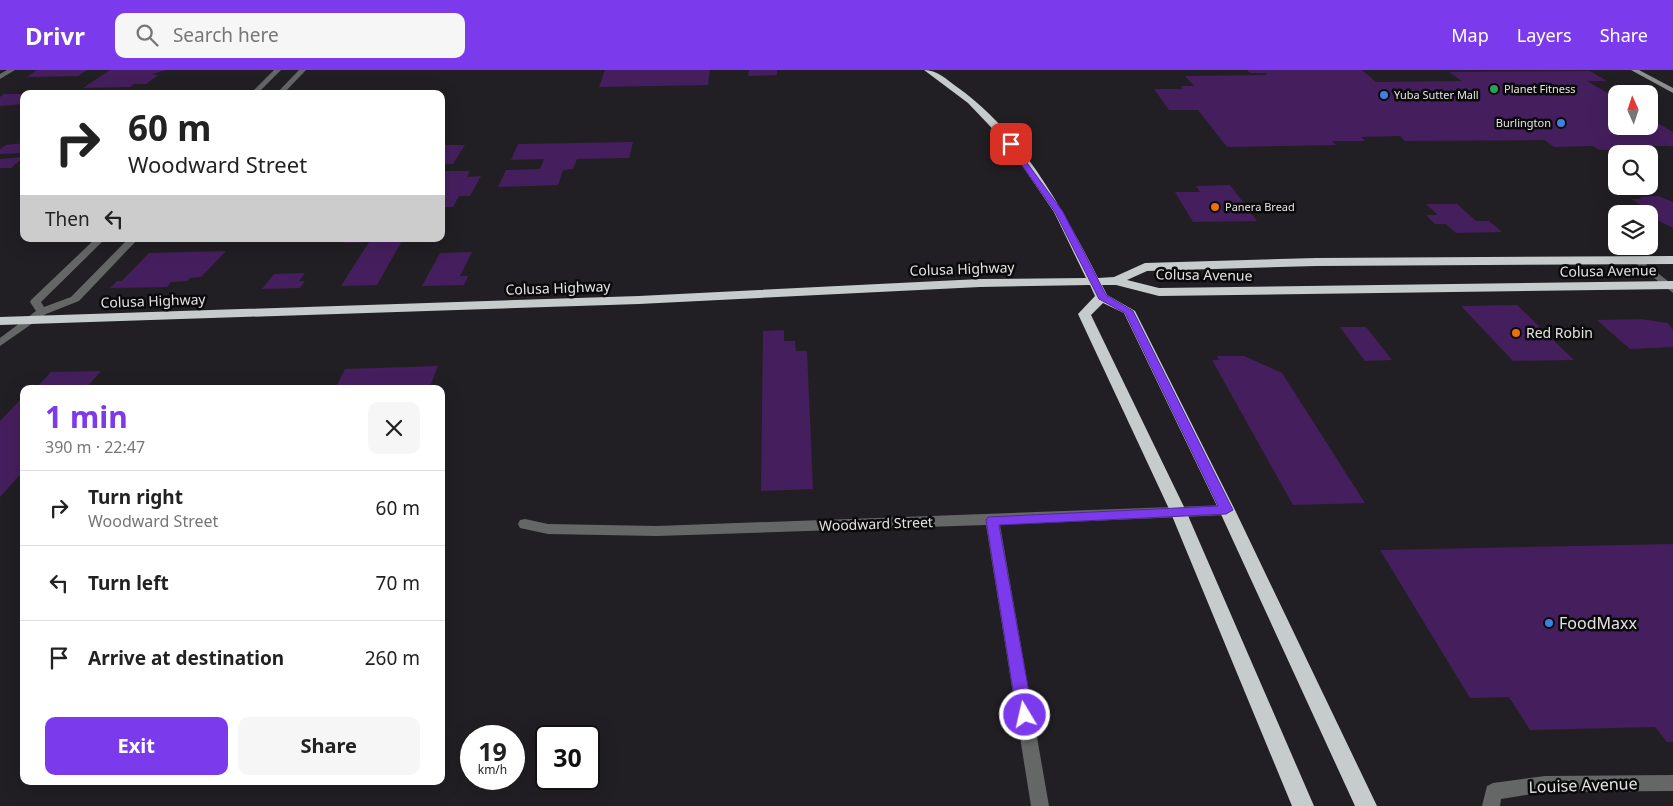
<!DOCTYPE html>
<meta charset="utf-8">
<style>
body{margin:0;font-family:"Noto Sans",sans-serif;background:#f6f6f6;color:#222;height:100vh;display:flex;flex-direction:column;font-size:19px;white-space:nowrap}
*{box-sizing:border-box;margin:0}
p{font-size:16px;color:#767676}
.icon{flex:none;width:28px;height:28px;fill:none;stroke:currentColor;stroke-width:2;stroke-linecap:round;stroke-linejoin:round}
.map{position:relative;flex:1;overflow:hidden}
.drawer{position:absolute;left:20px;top:315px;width:425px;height:400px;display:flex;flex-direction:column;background:#fff;border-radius:10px;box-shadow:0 5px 20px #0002}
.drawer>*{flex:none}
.guide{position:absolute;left:20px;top:20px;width:425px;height:152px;border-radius:10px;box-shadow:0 5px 20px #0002;background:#fff;color:#222;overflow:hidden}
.needle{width:32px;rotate:357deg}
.buttons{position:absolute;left:1608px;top:15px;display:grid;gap:10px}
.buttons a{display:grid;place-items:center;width:50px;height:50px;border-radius:10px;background:#fff;box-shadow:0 5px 20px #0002;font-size:25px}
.speed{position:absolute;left:460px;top:655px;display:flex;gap:10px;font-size:25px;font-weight:700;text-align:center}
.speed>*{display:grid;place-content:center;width:65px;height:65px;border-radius:50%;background:#fff;box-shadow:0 5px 20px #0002;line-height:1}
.speed small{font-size:12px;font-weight:400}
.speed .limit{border:2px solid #111;border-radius:8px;background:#fff;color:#111}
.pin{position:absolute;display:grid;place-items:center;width:42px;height:42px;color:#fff;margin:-21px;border-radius:10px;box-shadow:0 2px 8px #0006}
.me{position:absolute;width:55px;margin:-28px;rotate:351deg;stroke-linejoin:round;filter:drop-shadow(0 0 4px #0008)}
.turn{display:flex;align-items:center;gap:18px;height:105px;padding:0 25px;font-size:22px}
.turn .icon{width:65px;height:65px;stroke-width:2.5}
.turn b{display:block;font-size:35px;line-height:42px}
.then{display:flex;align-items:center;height:48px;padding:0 25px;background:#0003;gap:10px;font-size:19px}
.round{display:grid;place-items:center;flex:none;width:52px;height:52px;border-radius:10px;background:#f6f6f6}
.summary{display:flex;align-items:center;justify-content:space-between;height:85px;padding:0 25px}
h1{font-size:30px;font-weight:700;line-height:38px;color:#7c3aed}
.cta{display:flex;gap:10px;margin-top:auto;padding:10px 25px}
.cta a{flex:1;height:58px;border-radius:10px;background:#7c3aed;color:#fff;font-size:20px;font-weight:700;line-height:58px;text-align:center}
.cta a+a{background:#f6f6f6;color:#222}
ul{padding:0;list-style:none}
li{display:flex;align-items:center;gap:15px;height:75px;padding:0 25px;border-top:1px solid #e0e0e0}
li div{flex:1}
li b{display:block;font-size:19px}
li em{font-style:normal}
header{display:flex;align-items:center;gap:30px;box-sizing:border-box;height:70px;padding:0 25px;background:#7c3aed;color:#fff}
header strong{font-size:24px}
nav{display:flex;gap:28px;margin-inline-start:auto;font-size:18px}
.search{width:350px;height:45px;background:#f6f6f6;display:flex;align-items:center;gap:12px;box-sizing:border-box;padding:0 18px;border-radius:10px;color:#767676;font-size:19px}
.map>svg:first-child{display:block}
.building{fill:#451f5d}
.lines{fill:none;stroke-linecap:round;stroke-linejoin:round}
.street{fill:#656767;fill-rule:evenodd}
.secondary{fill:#8c908f;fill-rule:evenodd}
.highway{fill:#c6cccb;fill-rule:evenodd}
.route{fill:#7c3aed;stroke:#51269a}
.leisure-dot{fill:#2e9e5b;stroke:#0a0a0b;stroke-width:2}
.shop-dot{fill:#3f7fe0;stroke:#0a0a0b;stroke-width:2}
.food-dot{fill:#e8710a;stroke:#0a0a0b;stroke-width:2}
.labels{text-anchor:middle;stroke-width:5;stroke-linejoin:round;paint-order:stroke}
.far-poi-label{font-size:11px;fill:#e4e2e5;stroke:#0a0a0b;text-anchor:start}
.street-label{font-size:14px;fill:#e4e2e5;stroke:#0a0a0b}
.poi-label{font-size:14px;fill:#e4e2e5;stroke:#0a0a0b;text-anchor:start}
.near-poi-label{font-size:16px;fill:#e4e2e5;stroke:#0a0a0b;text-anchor:start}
.near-street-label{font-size:16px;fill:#e4e2e5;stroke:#0a0a0b}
</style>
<header>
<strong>Drivr</strong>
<div class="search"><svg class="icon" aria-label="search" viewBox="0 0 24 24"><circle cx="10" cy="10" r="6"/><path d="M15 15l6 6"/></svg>Search here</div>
<nav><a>Map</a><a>Layers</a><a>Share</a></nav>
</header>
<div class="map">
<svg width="1673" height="736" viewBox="0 0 1673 736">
<rect width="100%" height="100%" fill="#211f23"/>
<g class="building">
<polygon points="37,0 87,0 78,6 27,7"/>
<polygon points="110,0 166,0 156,3 152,5 158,5 146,14 134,14 130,17 83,18"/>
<polygon points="605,0 710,0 708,15 599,17"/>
<polygon points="749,0 777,0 777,5 748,6"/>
<polygon points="1247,0 1362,0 1376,12 1462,11 1449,2 1590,1 1607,11 1587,11 1616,28 1616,56 1649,56 1649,48 1673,62 1673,76 1653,76 1657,79 1599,80 1593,76 1554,77 1544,70 1405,71 1400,66 1361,67 1365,71 1332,71 1336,75 1227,77 1198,40 1169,40 1154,19 1183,19 1181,16 1194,16 1185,6 1267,5 1266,3 1250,3"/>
<polygon points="4,24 24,24 24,34 0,36 0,27"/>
<polygon points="633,72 629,88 577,89 573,99 563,100 558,115 498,117 506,100 540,99 544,89 511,90 518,74"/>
<polygon points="24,73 24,83 0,84 0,79 6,75"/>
<polygon points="441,75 465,75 453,94 441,94"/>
<polygon points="24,87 11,98 0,98 0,89"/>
<polygon points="441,101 470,101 467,107 481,106 470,126 459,126 453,137 441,137"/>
<polygon points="1230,115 1257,151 1193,152 1175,122 1200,122 1196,116"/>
<polygon points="1658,126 1673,132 1673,158 1645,144 1650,142 1632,129 1642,129 1639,127"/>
<polygon points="1426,134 1457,134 1476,151 1489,151 1502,162 1456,163 1446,154 1435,154 1426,145 1438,145"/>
<polygon points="346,169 403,169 377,215 341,216 369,172 344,173"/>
<polygon points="226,181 201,207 190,208 187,211 171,212 167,217 110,218 117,211 122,211 149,183"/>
<polygon points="472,182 460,206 468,206 464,215 422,216 440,183"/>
<polygon points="305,203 299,211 305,211 300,218 262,219 274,204"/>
<polygon points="1517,235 1574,290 1513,291 1461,236"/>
<polygon points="1641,249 1668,253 1673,260 1673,277 1630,279 1597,250"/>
<polygon points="1340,257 1366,257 1392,290 1365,291"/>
<polygon points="784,260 784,271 795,271 796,281 807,281 813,419 761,421 763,261"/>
<polygon points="1217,286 1244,286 1282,303 1365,433 1293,435 1212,290 1219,290"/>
<polygon points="438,296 429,319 335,319 345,299"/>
<polygon points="101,301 85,319 35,319 51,302"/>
<polygon points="24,326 24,400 0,427 0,351"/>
<polygon points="1673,474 1673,672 1667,672 1655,657 1530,660 1509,627 1470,628 1380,480"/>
</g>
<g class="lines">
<g class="street">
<polygon points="7,0 15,0 0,9 0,4"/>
<polygon points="274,0 281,0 257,24 250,24"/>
<polygon points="299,0 306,0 283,24 276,24"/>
<polygon points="95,169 105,169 41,232 44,237 71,227 128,169 138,169 79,231 46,244 0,276 0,268 36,241 30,232 31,230"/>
<polygon points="1637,187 1673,215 1673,223 1634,192 1632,190"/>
<polygon points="1227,435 1232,437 1234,440 1232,443 1227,445 1000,455 1049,736 1031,736 986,455 657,466 548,464 520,458 518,454 520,450 525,449 548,454 657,456"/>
<polygon points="1673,705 1673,721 1545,722 1501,729 1500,736 1482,736 1487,716 1493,713 1545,706"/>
</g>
<polygon class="secondary" points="1631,0 1639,0 1673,18 1673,23"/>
<path class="highway" d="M924,0c13,0 22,9 33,17 65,46 105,121 141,191l16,-1 31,-14 171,-5 357,-2v8l-357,2 -169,5 -20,9 32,8 514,-7v8l-514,7 -43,-11h-14l5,10 28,16 100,199 142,296h-22l-136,-296 -95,-197 -21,-10 -12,12 95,196 128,295h-22l-122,-295 -92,-197 17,-18 -5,-11 -110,2 -341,17 -639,21v-8l639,-21 341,-17 106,-1 -32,-66 -46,-67 -40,-42z"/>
</g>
<polygon class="route" points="1011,71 1063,142 1106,225 1133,241 1233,440 1226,444 999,455 1033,645 1030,650 1025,652 1020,650 1017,645 986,450 988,447 1218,436 1125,243 1099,229 1055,142 1007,74"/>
<circle class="leisure-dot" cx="1494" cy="19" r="5"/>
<g class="shop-dot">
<circle cx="1384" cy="25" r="5"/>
<circle cx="1561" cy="53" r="5"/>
<circle cx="1549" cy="553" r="5"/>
</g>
<g class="food-dot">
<circle cx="1215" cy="137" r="5"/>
<circle cx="1516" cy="263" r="5"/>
</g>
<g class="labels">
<g class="far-poi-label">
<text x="1504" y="23">Planet Fitness</text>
<text x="1394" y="29">Yuba Sutter Mall</text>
<text x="1551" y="57" text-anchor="end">Burlington</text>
<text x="1225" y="141">Panera Bread</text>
</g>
<g class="street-label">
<text transform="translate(962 199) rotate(-2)" y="5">Colusa Highway</text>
<text transform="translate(1608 201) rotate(-1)" y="5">Colusa Avenue</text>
<text transform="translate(1204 205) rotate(1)" y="5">Colusa Avenue</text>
<text transform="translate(558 218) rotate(-2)" y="5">Colusa Highway</text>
<text transform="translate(153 231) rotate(-2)" y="5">Colusa Highway</text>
<text transform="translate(876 454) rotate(-2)" y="5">Woodward Street</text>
</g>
<g class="poi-label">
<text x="1526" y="268">Red Robin</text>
</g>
<g class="near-poi-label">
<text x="1559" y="559">FoodMaxx</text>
</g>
<g class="near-street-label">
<text transform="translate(1583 715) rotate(-2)" y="6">Louise Avenue</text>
</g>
</g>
</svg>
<div class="buttons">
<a><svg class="needle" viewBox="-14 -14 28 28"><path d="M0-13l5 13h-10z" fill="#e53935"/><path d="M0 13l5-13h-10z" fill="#767676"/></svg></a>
<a><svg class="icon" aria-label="search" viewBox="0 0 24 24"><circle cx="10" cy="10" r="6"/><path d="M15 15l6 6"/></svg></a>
<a><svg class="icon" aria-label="layers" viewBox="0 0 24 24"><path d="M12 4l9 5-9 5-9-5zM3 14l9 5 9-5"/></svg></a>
</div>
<div class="speed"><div>19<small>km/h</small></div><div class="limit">30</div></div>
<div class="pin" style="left:1011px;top:74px;background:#d93025"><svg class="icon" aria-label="arrive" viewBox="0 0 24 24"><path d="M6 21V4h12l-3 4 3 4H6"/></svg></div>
<svg class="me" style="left:1025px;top:645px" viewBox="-20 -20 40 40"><circle r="17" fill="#7c3aed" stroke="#fff" stroke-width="3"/><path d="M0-11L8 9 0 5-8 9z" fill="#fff"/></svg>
<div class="guide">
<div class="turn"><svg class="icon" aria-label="right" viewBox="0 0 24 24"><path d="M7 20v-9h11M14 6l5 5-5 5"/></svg><div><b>60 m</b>Woodward Street</div></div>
<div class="then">Then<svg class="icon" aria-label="left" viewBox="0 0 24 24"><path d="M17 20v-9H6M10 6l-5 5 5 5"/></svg></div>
</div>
<section class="drawer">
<div class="summary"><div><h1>1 min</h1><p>390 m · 22:47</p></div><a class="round"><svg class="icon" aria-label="close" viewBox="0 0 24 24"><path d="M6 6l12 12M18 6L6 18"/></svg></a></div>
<ul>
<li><svg class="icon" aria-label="right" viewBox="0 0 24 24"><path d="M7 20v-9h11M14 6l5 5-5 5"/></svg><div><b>Turn right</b><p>Woodward Street</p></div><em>60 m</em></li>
<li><svg class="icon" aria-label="left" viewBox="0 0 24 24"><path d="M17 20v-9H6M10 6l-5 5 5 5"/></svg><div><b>Turn left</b></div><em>70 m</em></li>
<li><svg class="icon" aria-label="arrive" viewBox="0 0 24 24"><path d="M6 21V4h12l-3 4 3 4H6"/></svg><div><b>Arrive at destination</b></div><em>260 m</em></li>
</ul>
<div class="cta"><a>Exit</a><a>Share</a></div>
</section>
</div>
